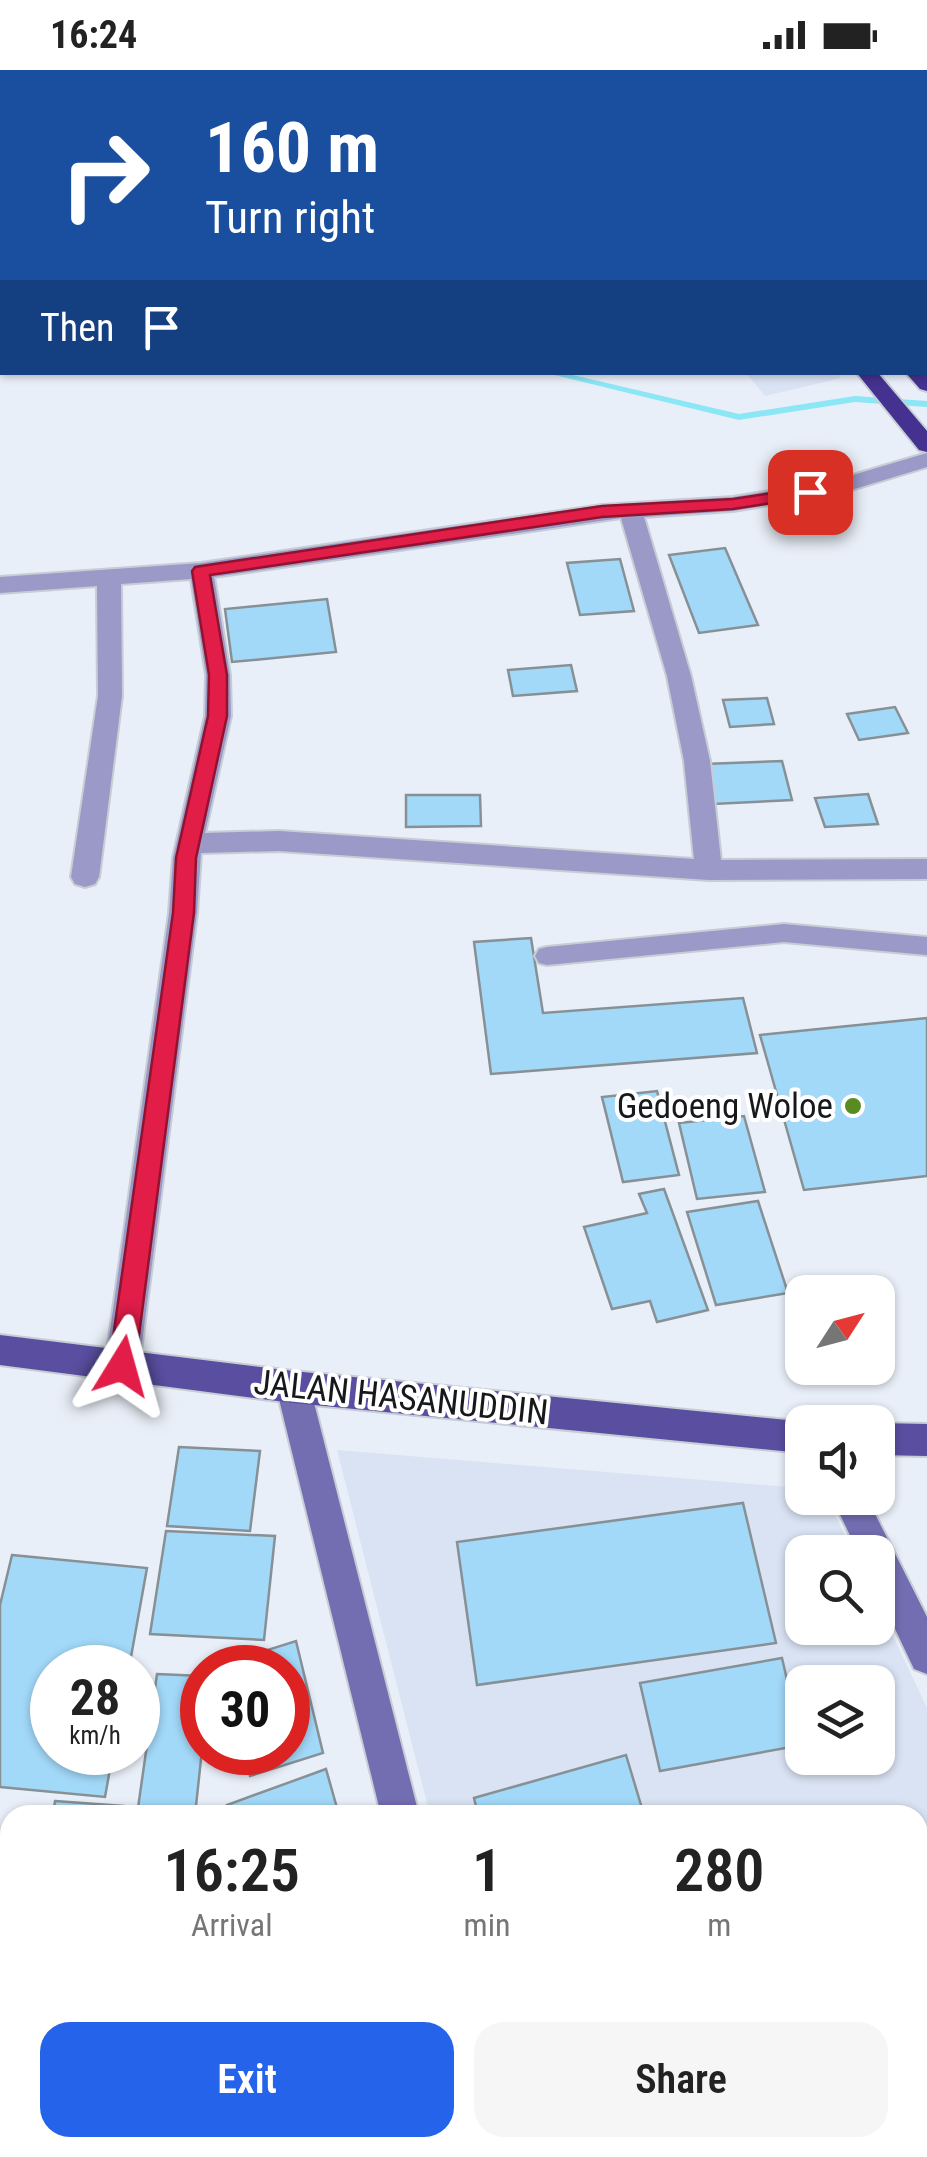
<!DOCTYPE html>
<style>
body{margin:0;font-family:"Roboto Condensed",sans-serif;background:#f6f6f6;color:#222;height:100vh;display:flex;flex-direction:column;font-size:38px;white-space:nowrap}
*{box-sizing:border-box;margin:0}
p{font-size:32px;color:#767676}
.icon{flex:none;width:55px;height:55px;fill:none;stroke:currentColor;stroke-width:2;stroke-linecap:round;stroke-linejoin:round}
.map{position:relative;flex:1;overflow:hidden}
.details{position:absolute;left:0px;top:1735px;width:928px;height:352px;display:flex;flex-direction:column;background:#fff;border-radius:30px 30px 0 0;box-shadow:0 2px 8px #0004}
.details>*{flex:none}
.top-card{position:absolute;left:0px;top:0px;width:928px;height:305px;box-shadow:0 2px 8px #0004;background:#1a4fa0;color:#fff;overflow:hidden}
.needle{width:65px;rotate:54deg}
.tools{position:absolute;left:785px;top:1205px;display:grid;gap:20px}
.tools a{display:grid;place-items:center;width:110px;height:110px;border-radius:20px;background:#fff;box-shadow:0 2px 8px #0004;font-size:50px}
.speed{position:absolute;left:30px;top:1575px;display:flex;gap:20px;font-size:50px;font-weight:700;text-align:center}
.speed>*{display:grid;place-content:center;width:130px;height:130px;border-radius:50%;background:#fff;box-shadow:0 2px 8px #0004;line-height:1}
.speed small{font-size:25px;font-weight:400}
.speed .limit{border:15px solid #d22;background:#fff;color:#111}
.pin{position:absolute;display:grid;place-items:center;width:85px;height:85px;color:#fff;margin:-42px;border-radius:20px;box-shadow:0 5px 15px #0006}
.me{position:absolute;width:110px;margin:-55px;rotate:8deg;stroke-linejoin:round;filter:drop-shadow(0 0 8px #0008)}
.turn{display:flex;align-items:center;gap:35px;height:210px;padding:0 40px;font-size:45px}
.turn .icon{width:130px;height:130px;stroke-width:2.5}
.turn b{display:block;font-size:70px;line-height:85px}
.then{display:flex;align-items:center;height:95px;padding:0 40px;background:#0003;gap:20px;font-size:38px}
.eta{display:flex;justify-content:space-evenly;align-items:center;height:170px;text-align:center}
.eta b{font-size:60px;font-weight:600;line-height:70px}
.cta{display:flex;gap:20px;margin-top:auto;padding:20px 40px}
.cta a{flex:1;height:115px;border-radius:30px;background:#2563eb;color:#fff;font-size:40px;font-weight:600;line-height:115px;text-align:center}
.cta a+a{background:#f6f6f6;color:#222}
.status{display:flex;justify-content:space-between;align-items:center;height:70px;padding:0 50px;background:#fff;direction:ltr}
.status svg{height:28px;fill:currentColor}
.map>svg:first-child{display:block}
.built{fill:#dae3f3;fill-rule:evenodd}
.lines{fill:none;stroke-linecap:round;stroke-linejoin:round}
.stream{fill:#8be6f5;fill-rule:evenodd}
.building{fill:#a2d8f8;stroke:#879095;stroke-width:2.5}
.lane-casing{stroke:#c7cdd5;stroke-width:4}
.street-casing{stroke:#c7cdd5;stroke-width:4}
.secondary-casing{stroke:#c7cdd5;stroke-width:4}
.primary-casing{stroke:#c7cdd5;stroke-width:4}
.highway-casing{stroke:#c7cdd5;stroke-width:4}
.lane{fill:#9a99c7;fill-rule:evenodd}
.street{fill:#9a99c7;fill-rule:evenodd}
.secondary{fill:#736eb1;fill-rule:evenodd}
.primary{fill:#594ea0;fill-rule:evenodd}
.highway{fill:#443190;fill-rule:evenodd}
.route{fill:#e11d48;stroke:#92132f;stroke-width:2.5}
.poi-dot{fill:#588b22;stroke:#fff;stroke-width:4}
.labels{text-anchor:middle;stroke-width:8;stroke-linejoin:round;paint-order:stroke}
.poi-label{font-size:35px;fill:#16181b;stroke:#fff;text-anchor:end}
.street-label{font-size:35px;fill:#16181b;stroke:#fff}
</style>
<div class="status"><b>16:24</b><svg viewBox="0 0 49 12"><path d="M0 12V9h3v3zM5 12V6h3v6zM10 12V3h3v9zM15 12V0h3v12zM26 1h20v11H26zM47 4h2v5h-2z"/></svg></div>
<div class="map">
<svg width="927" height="2087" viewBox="0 0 927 2087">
<rect width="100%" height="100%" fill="#e9eff8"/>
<g class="built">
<polygon points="746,303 837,303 841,308 765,326"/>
<path d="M337,1380l465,38v10h25l26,54h-51v76h76v-24l49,104v449h-411l-2,-9h404v-333h-488zM802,1612h76v76h-76z"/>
</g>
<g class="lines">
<g class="stream">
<polygon points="0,272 2,273 2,279 0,278"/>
<polygon points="542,302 560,302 739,344 855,326 927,331 927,337 855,332 739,350"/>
</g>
</g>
<g class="building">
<polygon points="14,0 328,0 330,2 2,2 2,74 0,2"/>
<polygon points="725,478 758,555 699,563 669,485"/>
<polygon points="620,489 634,541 580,545 567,493"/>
<polygon points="327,529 336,582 232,592 225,539"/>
<polygon points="571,595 577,621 513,626 508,600"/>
<polygon points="767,628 774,654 730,657 723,630"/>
<polygon points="895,637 908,663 859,670 847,644"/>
<polygon points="782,691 792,730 713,734 705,694"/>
<polygon points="868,724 878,754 825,757 815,728"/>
<polygon points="406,725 480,725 481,756 406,757"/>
<polygon points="531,868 543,943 743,928 757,983 491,1004 474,872"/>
<polygon points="927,948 927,1106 804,1120 760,965"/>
<polygon points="657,1021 679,1105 623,1112 602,1027"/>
<polygon points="744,1046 765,1122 697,1129 679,1053"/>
<polygon points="664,1119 708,1240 657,1252 650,1231 612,1239 584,1157 647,1143 639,1124"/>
<polygon points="758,1131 788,1223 716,1235 687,1142"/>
<polygon points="179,1377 260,1381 250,1461 167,1456"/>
<polygon points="743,1433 776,1573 477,1615 457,1472"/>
<polygon points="166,1461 275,1466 264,1570 150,1564"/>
<polygon points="12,1485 147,1498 129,1598 52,1598 52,1682 113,1682 105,1727 0,1717 0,1535"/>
<polygon points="296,1571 323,1683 250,1706 245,1682 288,1682 288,1598 227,1598 226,1593"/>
<polygon points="782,1588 802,1675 660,1701 640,1613"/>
<polygon points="157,1604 202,1606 202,1680 195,1745 137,1745"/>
<polygon points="626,1685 644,1745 478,1745 474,1728"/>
<polygon points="326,1699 339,1745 230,1745 227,1735"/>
<polygon points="55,1731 123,1736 121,1745 53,1745"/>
<polygon points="927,1964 927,2072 918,2076 918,1967"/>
<polygon points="10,2018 10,2078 68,2078 68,2082 47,2087 9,2087 6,2019"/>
<polygon points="115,2078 322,2078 323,2087 115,2087"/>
<polygon points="565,2078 679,2078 681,2087 567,2087"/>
</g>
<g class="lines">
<g class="lane-casing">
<g id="lane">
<polygon points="389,0 403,0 404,2 390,2"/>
<polygon points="784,854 927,867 927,885 784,872 547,895 539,893 535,886 539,879 547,877"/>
</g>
</g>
<g class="street-casing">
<g id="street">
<polygon points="927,164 927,176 925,177 925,165"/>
<path d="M927,383v14l-89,27 -105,17 -89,6 47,159 19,85 11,99 206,-1v20l-218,1 -430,-29 -78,2 -4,60 -58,453 -5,11 -12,5 -12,-5 -5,-11 64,-453 4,-55 32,-142 1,-41 -15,-96 -70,5 1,112 -23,181 -4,7 -10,3 -10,-3 -4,-7 27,-181 -1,-110 -97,7v-16l201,-14 401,-58 131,-8 103,-17zM621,448l46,158 17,85 10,98 -415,-28 -74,2 26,-117 -1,-41 -16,-98z"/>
<polygon points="0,1843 10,1845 10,1885 0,1883"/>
</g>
</g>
<g class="secondary-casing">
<g id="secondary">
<polygon points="293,1301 305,1306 310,1317 419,1745 381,1745 276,1317 281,1306"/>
<polygon points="832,1428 867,1428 927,1547 927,1604 914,1599 878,1523 878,1482 858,1482"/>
<polygon points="460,2078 502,2078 504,2087 462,2087"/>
</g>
</g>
<g class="primary-casing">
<g id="primary">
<polygon points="0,1265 293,1301 807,1352 802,1352 802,1383 293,1333 0,1295"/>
<polygon points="878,1353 927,1354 927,1386 878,1385"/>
</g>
</g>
<g class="highway-casing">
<g id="highway">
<polygon points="602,0 620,0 622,2 604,2"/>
<polygon points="651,0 669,0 671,2 653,2"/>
<polygon points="925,300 927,303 927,321 920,319 905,302"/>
<polygon points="856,302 877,302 927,361 927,382 919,380"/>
</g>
</g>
<use href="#lane" class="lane"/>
<use href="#street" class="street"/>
<use href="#secondary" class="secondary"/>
<use href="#primary" class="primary"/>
<use href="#highway" class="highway"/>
</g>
<polygon class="route" points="810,417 818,422 816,426 733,439 602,447 210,505 227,605 227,646 196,788 194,843 135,1296 131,1304 122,1307 113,1304 109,1296 173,843 176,788 208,646 209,605 192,501 195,497 602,436 733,429"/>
<circle class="poi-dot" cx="853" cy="1036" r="10"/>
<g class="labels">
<g class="poi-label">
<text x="833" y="1048">Gedoeng Woloe</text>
</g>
<g class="street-label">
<text transform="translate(401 1327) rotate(6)" y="12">JALAN HASANUDDIN</text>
</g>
</g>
</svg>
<div class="tools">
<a><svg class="needle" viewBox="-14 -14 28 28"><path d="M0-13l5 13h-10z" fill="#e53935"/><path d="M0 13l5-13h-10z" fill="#767676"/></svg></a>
<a><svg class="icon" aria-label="sound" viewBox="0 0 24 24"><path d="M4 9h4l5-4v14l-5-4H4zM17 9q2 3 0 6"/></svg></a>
<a><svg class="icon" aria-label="search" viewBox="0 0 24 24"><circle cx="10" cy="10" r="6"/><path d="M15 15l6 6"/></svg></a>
<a><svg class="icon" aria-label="layers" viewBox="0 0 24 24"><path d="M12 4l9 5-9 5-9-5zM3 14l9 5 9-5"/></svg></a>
</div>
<div class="speed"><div>28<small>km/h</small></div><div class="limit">30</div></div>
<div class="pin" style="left:810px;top:422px;background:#d93025"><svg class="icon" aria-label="arrive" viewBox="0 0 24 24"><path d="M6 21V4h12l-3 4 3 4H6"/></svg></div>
<svg class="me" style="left:122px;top:1296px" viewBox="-20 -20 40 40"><path d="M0-17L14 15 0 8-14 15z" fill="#e11d48" stroke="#fff" stroke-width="4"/></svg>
<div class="top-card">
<div class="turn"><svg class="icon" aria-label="right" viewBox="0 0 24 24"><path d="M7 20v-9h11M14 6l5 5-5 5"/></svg><div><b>160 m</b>Turn right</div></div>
<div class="then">Then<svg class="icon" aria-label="arrive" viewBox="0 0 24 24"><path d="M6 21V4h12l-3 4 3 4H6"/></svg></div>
</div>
<section class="details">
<div class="eta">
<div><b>16:25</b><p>Arrival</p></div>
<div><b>1</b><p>min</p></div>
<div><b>280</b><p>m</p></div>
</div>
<div class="cta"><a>Exit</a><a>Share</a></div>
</section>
</div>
